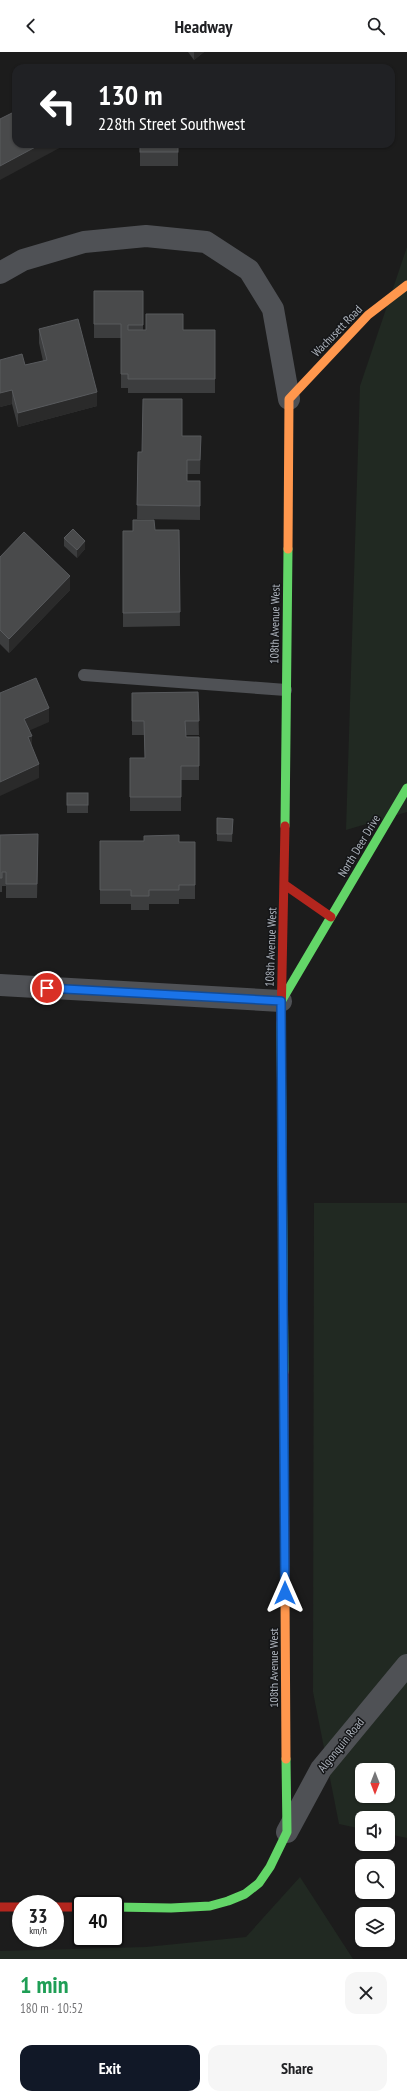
<!DOCTYPE html>
<meta charset="utf-8">
<style>
body{margin:0;font-family:"PT Sans Narrow",sans-serif;background:#f6f6f6;color:#202124;height:100vh;display:flex;flex-direction:column;font-size:15px;white-space:nowrap}
*{box-sizing:border-box;margin:0}
p{font-size:13px;color:#757577}
.icon{flex:none;width:22px;height:22px;fill:none;stroke:currentColor;stroke-width:2;stroke-linecap:round;stroke-linejoin:round}
.map{position:relative;height:1907px;overflow:hidden}
.details{display:flex;flex-direction:column;background:#fff;flex:1}
.details>*{flex:none}
.top-card{position:absolute;left:12px;top:12px;width:383px;height:84px;border-radius:12px;box-shadow:0 1px 3px #0004;background:#202124;color:#fff;overflow:hidden}
.needle{width:26px;rotate:180deg}
.buttons{position:absolute;left:355px;top:1711px;display:grid;gap:8px}
.buttons a{display:grid;place-items:center;width:40px;height:40px;border-radius:8px;background:#fff;box-shadow:0 1px 3px #0004;font-size:20px}
.speed{position:absolute;left:12px;top:1843px;display:flex;gap:8px;font-size:20px;font-weight:700;text-align:center}
.speed>*{display:grid;place-content:center;width:52px;height:52px;border-radius:50%;background:#fff;box-shadow:0 1px 3px #0004;line-height:1}
.speed small{font-size:10px;font-weight:400}
.speed .limit{border:2px solid #111;border-radius:6px;background:#fff;color:#111}
.pin{position:absolute;display:grid;place-items:center;width:34px;height:34px;color:#fff;margin:-17px;border:2px solid #fff;border-radius:50%;box-shadow:0 1px 4px #0007}
.me{position:absolute;width:44px;margin:-22px;rotate:0deg;stroke-linejoin:round;filter:drop-shadow(0 0 3px #0008)}
.turn{display:flex;align-items:center;gap:14px;height:84px;padding:0 20px;font-size:18px}
.turn .icon{width:52px;height:52px;stroke-width:2.5}
.turn b{display:block;font-size:28px;line-height:34px}
.round{display:grid;place-items:center;flex:none;width:42px;height:42px;border-radius:12px;background:#f6f6f6}
.head{display:flex;align-items:center;justify-content:space-between;height:68px;padding:0 20px}
h1{font-size:24px;font-weight:700;line-height:30px;color:#1e9e55}
.cta{display:flex;gap:8px;margin-top:auto;padding:8px 20px}
.cta a{flex:1;height:46px;border-radius:12px;background:#111827;color:#fff;font-size:16px;font-weight:700;line-height:46px;text-align:center}
.cta a+a{background:#f6f6f6;color:#202124}
header{display:flex;justify-content:space-between;align-items:center;height:52px;padding:0 20px;background:#fff;font-size:18px;font-weight:700}
.map>svg:first-child{display:block}
.green{fill:#212922;fill-rule:evenodd}
.lines{fill:none;stroke-linecap:round;stroke-linejoin:round}
.lane{stroke:#4f5155;stroke-width:12}
.street{stroke:#4f5155;stroke-width:22}
.fast{stroke:#63d668;stroke-width:9}
.slow{stroke:#ff974d;stroke-width:9}
.jam{stroke:#b3261e;stroke-width:9}
.wall{fill:#3c3d3e}
.shaded-wall{fill:#2a2a2a}
.building{fill:#494a4b;stroke:#585a5d}
.route-casing{stroke:#114b97;stroke-width:10}
.route{stroke:#1a73e8;stroke-width:7}
.labels{text-anchor:middle;stroke-width:3;stroke-linejoin:round;paint-order:stroke}
.street-label{font-size:12px;fill:#adb3bc;stroke:#151618}
</style>
<header><svg class="icon" aria-label="back" viewBox="0 0 24 24"><path d="M15 5l-7 7 7 7"/></svg>Headway<svg class="icon" aria-label="search" viewBox="0 0 24 24"><circle cx="10" cy="10" r="6"/><path d="M15 15l6 6"/></svg></header>
<div class="map">
<svg width="407" height="1907" viewBox="0 0 407 1907">
<rect width="100%" height="100%" fill="#1c1c1c"/>
<g class="green">
<polygon points="407,195 407,760 346,778 360,334"/>
<path d="M314,1151h93v635l-19,-4v-16h-26v11l-23,-5 -26,-132zM362,1718h26v26h-26z"/>
<polygon points="300,1825 353,1907 0,1907 0,1899 146,1895 246,1885"/>
</g>
<g class="lines">
<polyline class="lane" points="84,623 286,638"/>
<g class="street">
<polyline points="0,221 23,208 84,190 146,184 206,190 249,218 273,257 289,347"/>
<polyline points="0,933 281,949"/>
<polyline points="287,1780 321,1717 407,1613"/>
</g>
<g class="fast">
<polyline points="285,774 288,497"/>
<polyline points="282,948 407,736"/>
<polyline points="281,970 284,1320"/>
<polyline points="115,1855 171,1856 210,1854 228,1849 245,1842 259,1831 270,1815 287,1780 286,1707"/>
</g>
<g class="slow">
<polyline points="288,497 289,347 368,263 407,233"/>
<polyline points="285,1545 286,1707"/>
</g>
<g class="jam">
<polyline points="285,833 331,865"/>
<polyline points="281,970 285,774"/>
<polyline points="284,1320 285,1545"/>
<polyline points="0,1855 21,1855"/>
<polyline points="55,1855 81,1855"/>
</g>
</g>
<g class="wall">
<polygon points="188,0 204,0 194,8"/>
<rect x="140" y="92" width="38" height="22"/>
<polygon points="94,239 143,239 143,278 215,278 215,341 128,341 128,336 121,336 121,286 94,286"/>
<polygon points="39,277 97,354 18,375 12,352 0,355 25,313 43,309 39,291"/>
<polygon points="182,384 201,384 200,422 187,422 187,429 200,429 200,468 137,467 138,400 142,400"/>
<polygon points="133,468 155,478 179,478 180,574 123,575 123,561 133,479"/>
<polygon points="64,486 85,497 77,506 64,494"/>
<polygon points="0,505 70,538 9,601 0,592"/>
<polygon points="198,640 199,683 186,683 186,685 199,714 199,728 181,728 181,759 130,759 130,706 145,706 144,683 132,683 132,641"/>
<rect x="67" y="741" width="21" height="20"/>
<polygon points="217,766 233,767 232,790 217,789"/>
<polygon points="0,783 38,796 37,846 6,846 6,834 2,834 2,840 0,840"/>
<polygon points="100,789 195,790 195,847 179,847 179,852 149,852 149,858 131,858 131,852 100,852"/>
</g>
<g class="shaded-wall">
<polygon points="194,0 204,0 194,8"/>
<polygon points="41,92 65,92 65,93 0,128 0,114"/>
<polygon points="12,338 12,352 0,355 0,341"/>
<polygon points="97,340 97,354 18,375 18,361"/>
<polygon points="85,489 85,497 77,506 77,498"/>
<polygon points="70,524 70,538 9,601 9,587"/>
<polygon points="49,656 49,670 24,681 24,667"/>
<polygon points="32,684 32,698 28,685"/>
<polygon points="39,712 39,726 0,744 0,730"/>
<polygon points="38,782 38,796 37,846 37,832"/>
</g>
<g class="building">
<polygon points="16,59 16,92 41,92 0,114 0,67"/>
<rect x="140" y="92" width="38" height="8"/>
<polygon points="94,239 143,239 143,273 128,273 128,278 146,278 146,262 183,262 183,278 215,278 215,327 128,327 128,322 121,322 121,272 94,272"/>
<polygon points="78,267 97,340 18,361 12,338 0,341 0,308 22,302 25,313 47,308 39,277"/>
<polygon points="143,347 182,347 182,384 201,384 200,408 187,408 187,429 200,429 200,454 137,453 138,400 142,400"/>
<polygon points="133,468 154,468 155,478 179,478 180,560 123,561 123,479 133,479"/>
<polygon points="73,477 85,489 77,498 64,486"/>
<polygon points="24,480 70,524 9,587 0,578 0,505"/>
<polygon points="36,626 49,656 24,667 32,684 28,685 39,712 0,730 0,641"/>
<polygon points="198,640 199,669 185,669 186,685 199,685 199,714 181,714 181,745 130,745 130,706 145,706 144,669 132,669 132,641"/>
<rect x="67" y="741" width="21" height="12"/>
<polygon points="217,766 233,767 232,782 217,782"/>
<polygon points="38,782 37,832 6,832 6,820 2,820 2,826 0,826 0,783"/>
<polygon points="179,783 179,790 195,790 195,833 179,833 179,838 149,838 149,844 131,844 131,838 100,838 100,789 144,789 144,784"/>
</g>
<g class="lines">
<g class="route-casing">
<polyline id="route" points="47,936 281,949 285,1541"/>
</g>
<use href="#route" class="route"/>
</g>
<g class="labels">
<g class="street-label">
<text transform="translate(337 279) rotate(-46)" y="4">Wachusett Road</text>
<text transform="translate(275 572) rotate(-89)" y="4">108th Avenue West</text>
<text transform="translate(359 794) rotate(-59)" y="4">North Deer Drive</text>
<text transform="translate(271 895) rotate(-88)" y="4">108th Avenue West</text>
<text transform="translate(274 1616) rotate(-90)" y="4">108th Avenue West</text>
<text transform="translate(341 1693) rotate(-51)" y="4">Algonquin Road</text>
</g>
</g>
</svg>
<div class="buttons">
<a><svg class="needle" viewBox="-14 -14 28 28"><path d="M0-13l5 13h-10z" fill="#e53935"/><path d="M0 13l5-13h-10z" fill="#757577"/></svg></a>
<a><svg class="icon" aria-label="sound" viewBox="0 0 24 24"><path d="M4 9h4l5-4v14l-5-4H4zM17 9q2 3 0 6"/></svg></a>
<a><svg class="icon" aria-label="search" viewBox="0 0 24 24"><circle cx="10" cy="10" r="6"/><path d="M15 15l6 6"/></svg></a>
<a><svg class="icon" aria-label="layers" viewBox="0 0 24 24"><path d="M12 4l9 5-9 5-9-5zM3 14l9 5 9-5"/></svg></a>
</div>
<div class="speed"><div>33<small>km/h</small></div><div class="limit">40</div></div>
<div class="pin" style="left:47px;top:936px;background:#d93025"><svg class="icon" aria-label="arrive" viewBox="0 0 24 24"><path d="M6 21V4h12l-3 4 3 4H6"/></svg></div>
<svg class="me" style="left:285px;top:1541px" viewBox="-20 -20 40 40"><path d="M0-17L14 15 0 8-14 15z" fill="#1a73e8" stroke="#fff" stroke-width="4"/></svg>
<div class="top-card">
<div class="turn"><svg class="icon" aria-label="left" viewBox="0 0 24 24"><path d="M17 20v-9H6M10 6l-5 5 5 5"/></svg><div><b>130 m</b>228th Street Southwest</div></div>
</div>
</div>
<section class="details">
<div class="head"><div><h1>1 min</h1><p>180 m · 10:52</p></div><a class="round"><svg class="icon" aria-label="close" viewBox="0 0 24 24"><path d="M6 6l12 12M18 6L6 18"/></svg></a></div>
<div class="cta"><a>Exit</a><a>Share</a></div>
</section>
